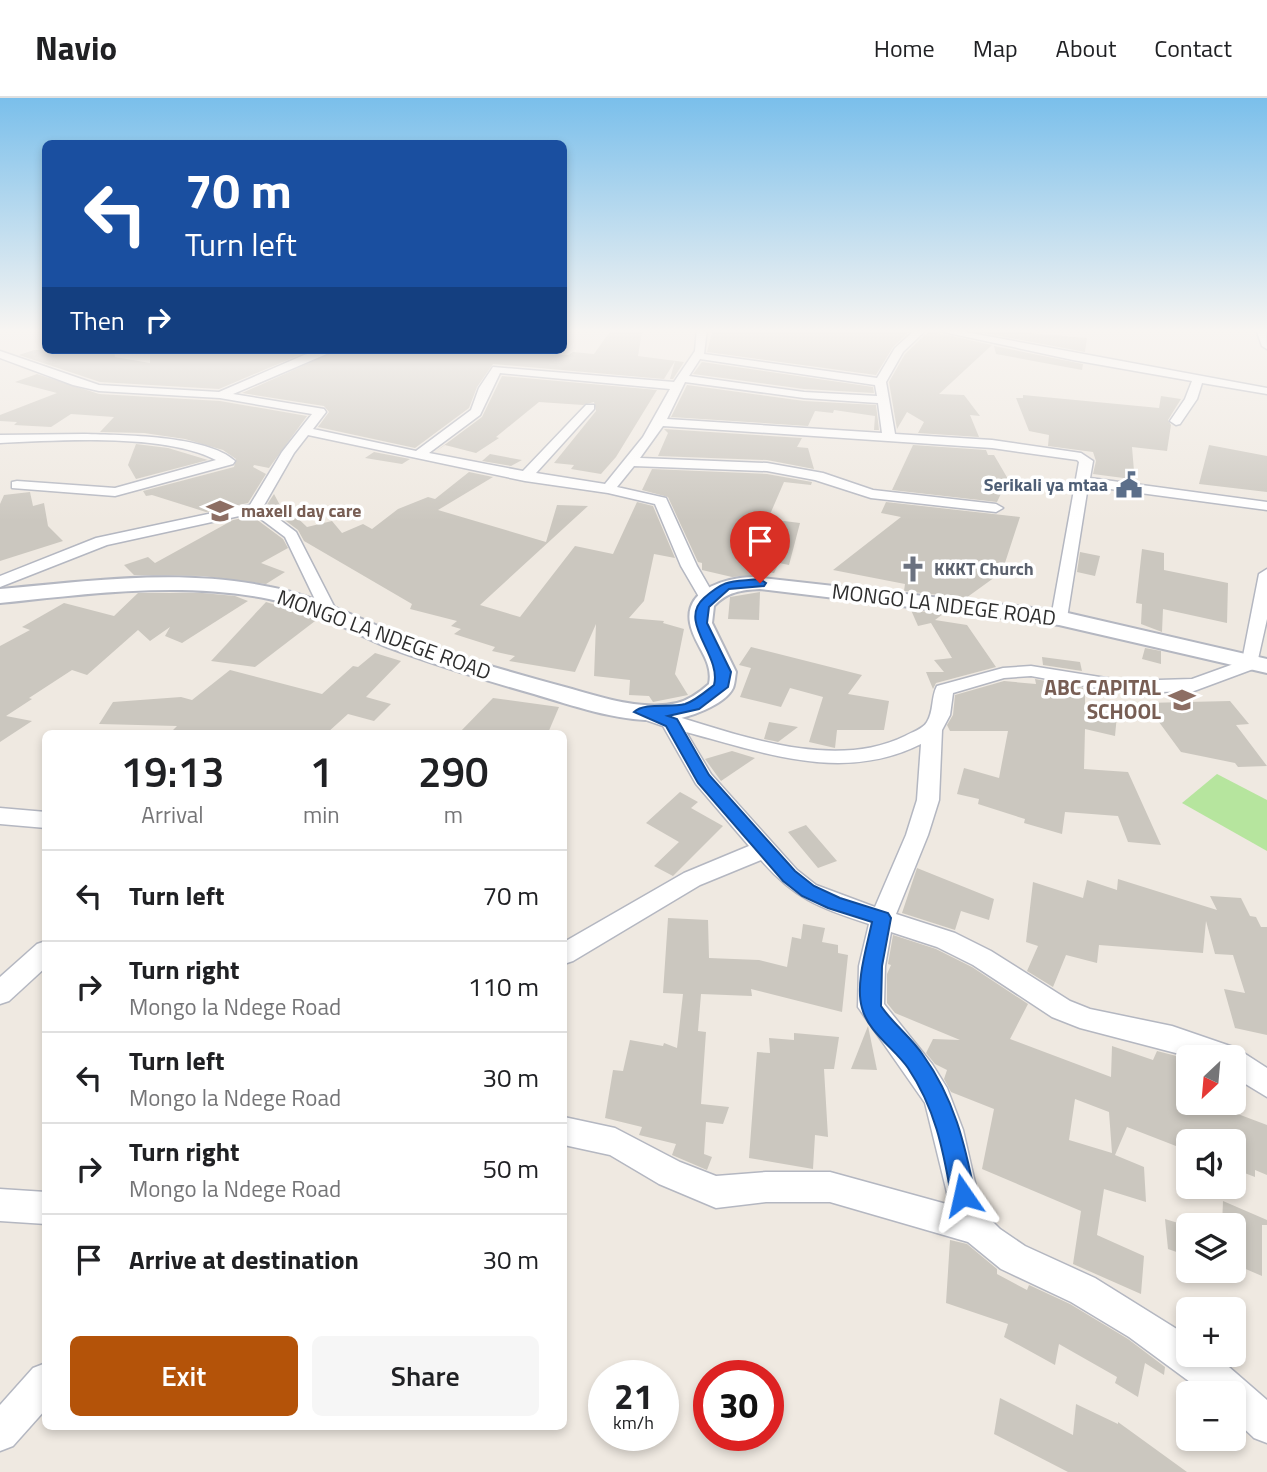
<!DOCTYPE html>
<meta charset="utf-8">
<style>
body{margin:0;font-family:"Titillium Web",sans-serif;background:#f6f6f6;color:#202124;height:100vh;display:flex;flex-direction:column;font-size:26px;white-space:nowrap}
*{box-sizing:border-box;margin:0}
p{font-size:23px;color:#757577}
.icon{flex:none;width:38px;height:38px;fill:none;stroke:currentColor;stroke-width:2;stroke-linecap:round;stroke-linejoin:round}
.map{position:relative;flex:1;overflow:hidden}
.sheet{position:absolute;left:42px;top:632px;width:525px;height:700px;display:flex;flex-direction:column;background:#fff;border-radius:10px;box-shadow:0 4px 10px #0003}
.sheet>*{flex:none}
.top-card{position:absolute;left:42px;top:42px;width:525px;height:214px;border-radius:10px;box-shadow:0 4px 10px #0003;background:#1a4fa0;color:#fff;overflow:hidden}
.needle{width:46px;rotate:206deg}
.buttons{position:absolute;left:1176px;top:947px;display:grid;gap:14px}
.buttons a{display:grid;place-items:center;width:70px;height:70px;border-radius:10px;background:#fff;box-shadow:0 4px 10px #0003;font-size:35px}
.speed{position:absolute;left:588px;top:1262px;display:flex;gap:14px;font-size:35px;font-weight:700;text-align:center}
.speed>*{display:grid;place-content:center;width:91px;height:91px;border-radius:50%;background:#fff;box-shadow:0 4px 10px #0003;line-height:1}
.speed small{font-size:18px;font-weight:400}
.speed .limit{border:10px solid #d22;background:#fff;color:#111}
.pin{position:absolute;display:grid;place-items:center;width:60px;height:60px;color:#fff;margin:-72px -30px;border-radius:50% 50% 50% 0;rotate:-45deg;box-shadow:0 0 7px #0007}
.pin .icon{rotate:45deg}
.me{position:absolute;width:77px;margin:-38px;rotate:349deg;stroke-linejoin:round;filter:drop-shadow(0 0 5px #0008)}
.turn{display:flex;align-items:center;gap:24px;height:147px;padding:0 28px;font-size:32px}
.turn .icon{width:91px;height:91px;stroke-width:2.5}
.turn b{display:block;font-size:49px;line-height:60px}
.then{display:flex;align-items:center;height:66px;padding:0 28px;background:#0003;gap:14px;font-size:26px}
.eta{display:flex;justify-content:space-evenly;align-items:center;height:119px;text-align:center}
.eta b{font-size:42px;font-weight:600;line-height:49px}
.button{display:flex;gap:14px;margin-top:auto;padding:14px 28px}
.button a{flex:1;height:80px;border-radius:10px;background:#b45309;color:#fff;font-size:28px;font-weight:600;line-height:80px;text-align:center}
.button a+a{background:#f6f6f6;color:#202124}
ul{padding:0;list-style:none}
li{display:flex;align-items:center;gap:21px;height:91px;padding:0 28px;border-top:2px solid #e0e0e0}
li div{flex:1}
li b{display:block;font-size:26px}
li em{font-style:normal}
header{display:flex;align-items:center;gap:42px;box-sizing:border-box;height:98px;padding:0 35px;background:#fff;border-bottom:2px solid #e0e0e0}
header strong{font-size:33px}
nav{display:flex;gap:38px;margin-inline-start:auto;font-size:24px}
.map>svg:first-child{display:block}
.green{fill:#b6e59e}
.building{fill:#cbc7bf;fill-rule:evenodd}
.lines{fill:none;stroke-linecap:round;stroke-linejoin:round}
.minor-casing{stroke:#b4b7c1;stroke-width:3}
.tertiary-casing{stroke:#b4b7c1;stroke-width:4}
.minor{fill:#fff;fill-rule:evenodd}
.tertiary{fill:#fff;fill-rule:evenodd}
.route{fill:#1a73e8;stroke:#114b97;stroke-width:2}
.labels{text-anchor:middle;stroke-width:7;stroke-linejoin:round;paint-order:stroke}
.far-service-label{font-size:18px;font-weight:bold;fill:#4e5e75;stroke:#fff;text-anchor:end}
.far-education-label{font-size:18px;font-weight:bold;fill:#785e54;stroke:#fff;text-anchor:start}
.far-worship-label{font-size:18px;font-weight:bold;fill:#5b616d;stroke:#fff;text-anchor:start}
.street-label{font-size:21px;fill:#2e2e2e;stroke:#fff}
.education-label{font-size:21px;font-weight:bold;fill:#785e54;stroke:#fff;text-anchor:end}
</style>
<header>
<strong>Navio</strong>
<nav><a>Home</a><a>Map</a><a>About</a><a>Contact</a></nav>
</header>
<div class="map">
<svg width="1267" height="1374" viewBox="0 0 1267 1374">
<rect width="100%" height="100%" fill="#efe9e1"/>
<polygon class="green" points="1217,676 1267,702 1267,753 1182,705"/>
<g class="building">
<polygon points="713,231 912,231 893,249 876,277 707,254"/>
<polygon points="962,231 1010,231 1007,233 1087,240 1085,254"/>
<polygon points="611,232 642,233 638,258 684,264 673,281 670,281 675,263 664,281 493,266 477,289 469,310 415,350 318,329 329,314 324,308 242,295 338,252 538,252 537,256 569,257 573,254 594,256"/>
<polygon points="929,233 992,247 939,296 964,297 980,318 970,317 979,339 918,335 924,324 907,314 897,331 889,284 905,256"/>
<polygon points="994,248 1083,266 1082,272 996,256"/>
<polygon points="34,252 114,252 115,259 150,265 150,252 311,252 219,291 100,284 19,257"/>
<polygon points="702,264 873,289 874,295 804,291 693,276"/>
<polygon points="37,276 99,296 220,303 307,318 269,370 254,367 253,369 266,376 248,405 206,414 152,397 146,398 143,393 234,369 236,361 223,352 185,341 144,335 100,334 114,319 71,316 51,329 14,327 17,324 0,323 0,317 57,295 15,284"/>
<polygon points="502,278 657,292 616,359 601,376 571,371 574,367 554,365 596,313 594,304 583,307 539,304 496,339 499,340 476,355 445,347 435,354 482,319"/>
<polygon points="687,287 804,303 876,307 879,332 874,332 875,318 834,312 833,315 815,313 808,328 671,319"/>
<polygon points="1023,297 1159,310 1161,298 1181,301 1168,322 1171,327 1167,353 1132,349 1134,373 1128,373 1131,381 1093,376 1096,363 1093,354 1048,348 1049,337 1029,333 1016,300 1023,300"/>
<polygon points="664,331 802,340 797,349 808,350 814,371 767,362 658,358 668,335"/>
<polygon points="136,346 168,350 208,362 136,381 128,367"/>
<polygon points="913,347 986,352 988,357 994,357 1008,381 997,404 892,392"/>
<polygon points="1209,347 1267,358 1267,394 1199,386"/>
<polygon points="374,354 410,361 402,366 365,360"/>
<polygon points="490,356 522,362 511,368 482,363"/>
<polygon points="652,371 767,376 812,384 811,387 784,384 768,421 800,425 789,467 779,465 774,475 761,473 761,477 732,479 702,472 702,465 698,464 668,399 642,392"/>
<polygon points="469,374 493,379 438,412 546,444 557,407 588,408 480,507 520,519 575,448 613,456 637,404 653,408 675,460 654,456 644,503 629,520 664,523 663,525 684,531 675,576 688,597 653,604 649,598 629,597 630,582 594,578 596,526 575,574 509,563 515,558 492,553 495,549 454,536 461,531 451,528 457,523 410,511 412,506 304,443 298,432 266,408 274,396 282,411 287,410 307,429 332,423 342,435 363,426 372,431 398,411 428,399 435,401"/>
<polygon points="30,394 33,408 44,405 48,428 63,443 0,463 0,406 4,397"/>
<polygon points="886,404 1020,419 1002,474 966,500 904,493 905,486 833,472 901,419 881,415"/>
<polygon points="252,418 283,441 288,450 261,465 285,474 266,486 203,478 134,477 124,467 148,459 155,465 233,422"/>
<polygon points="1142,451 1164,455 1164,472 1228,485 1227,525 1163,511 1162,534 1141,526 1142,506 1136,505"/>
<polygon points="1080,454 1100,458 1095,478 1077,474"/>
<polygon points="760,494 759,522 728,521 730,499"/>
<polygon points="138,495 202,495 235,498 248,503 182,545 165,538 170,529 150,543 138,532 87,577 72,572 29,600 32,601 6,618 32,623 0,644 0,548 30,532 22,529 64,505 114,518"/>
<polygon points="266,504 319,520 255,569 211,563"/>
<polygon points="911,512 943,516 935,522 967,527 996,569 936,585 933,591 926,574 944,574 934,562 952,560 931,525 918,528"/>
<polygon points="751,549 862,577 848,596 889,603 884,632 837,632 835,650 809,644 823,599 790,590 781,609 740,599 751,570 739,567"/>
<polygon points="1145,550 1161,553 1161,566 1142,561"/>
<polygon points="375,555 401,563 366,599 391,606 374,623 348,616 327,635 170,635 177,628 99,626 113,604 181,599 192,602 230,572 322,596 353,568 358,569"/>
<polygon points="1042,559 1080,564 1082,573 1043,567"/>
<polygon points="1035,581 1085,590 1085,609 1117,617 1115,638 1085,631 1084,671 1128,674 1161,747 1128,744 1118,718 1065,714 1062,736 1024,725 1025,721 978,706 979,701 957,696 964,670 999,680 1008,633 950,633 947,627 953,617 955,597 1004,583 1036,586"/>
<polygon points="493,600 559,609 548,635 459,635"/>
<polygon points="1230,603 1249,626 1236,627 1267,668 1238,669 1235,665 1181,654 1145,605"/>
<polygon points="769,624 798,629 778,644 774,643 764,641"/>
<polygon points="732,653 755,660 721,683 705,661"/>
<polygon points="680,694 698,704 691,710 723,728 673,778 654,768 679,744 646,725"/>
<polygon points="806,727 812,734 837,763 818,770 788,734"/>
<polygon points="917,770 994,801 989,822 961,813 955,832 902,815"/>
<polygon points="1118,781 1217,812 1210,798 1241,800 1250,818 1256,819 1261,829 1267,829 1267,937 1235,930 1224,891 1245,895 1233,857 1215,856 1206,823 1203,855 1099,847 1097,865 1066,857 1053,889 1027,873 1038,848 1026,844 1033,784 1083,800 1087,782 1117,792"/>
<polygon points="668,820 708,822 709,860 759,862 787,869 792,839 801,841 803,826 825,830 822,844 838,847 838,855 848,857 842,914 751,891 752,898 701,896 698,933 706,934 701,1006 729,1009 723,1026 706,1024 704,1056 712,1059 707,1072 672,1057 676,1046 639,1037 642,1029 605,1020 613,972 623,973 630,942 663,948 664,945 677,950 683,896 663,895"/>
<path d="M893,837l43,14 36,18 56,37 -18,35 101,38 1,-31 41,14 4,-9 31,8v43h18l61,23v50l-12,-5v7l-21,-8v-28h-58v5l-49,-19 -12,28 29,12 2,35 -42,-13 -7,46 47,21 -3,38 -68,-30 8,-53 -99,-42 12,-60 -43,-17 -7,-13 3,-9 -12,-6 -9,-11 7,-14 27,1 -65,-27 -8,-10v-29l4,-9 -3,-1zM1075,1001l34,13 3,41 -43,-13z"/>
<polygon points="868,928 877,972 851,971"/>
<polygon points="794,935 839,939 834,971 824,971 828,1039 815,1037 813,1071 749,1060 757,954 770,955 769,940 794,942"/>
<polygon points="1223,1103 1267,1122 1267,1127 1262,1127 1262,1178 1234,1166 1234,1127 1222,1127"/>
<polygon points="1165,1121 1188,1128 1188,1158 1168,1151"/>
<polygon points="950,1142 967,1146 997,1171 997,1176 1027,1192 1029,1187 1070,1206 1128,1241 1165,1269 1164,1277 1145,1265 1138,1299 1115,1285 1117,1279 1059,1246 1055,1267 1004,1239 1008,1226 946,1205"/>
<polygon points="1000,1300 1073,1337 1076,1306 1118,1326 1118,1324 1187,1374 1068,1374 994,1336"/>
</g>
<g class="lines">
<g class="minor-casing">
<g id="minor">
<path d="M697,231h10l-3,25 173,24 18,-30 21,-19h11l-24,23 -17,30 9,52 97,6 89,13 12,8 -3,17 177,24v8l-179,-24 -21,132 -8,5 -8,-5 28,-156 -2,-2 -85,-12 -329,-22 -23,32 127,5 56,10 50,17 123,14 7,4 -7,4 -125,-14 -56,-18 -48,-9 -133,-5 -17,21 49,11 31,68 19,33 -8,5 -6,-2 -21,-36 -26,-62 -47,-11 -83,-12 -217,-46 -14,18 -31,54 33,25 41,80 -2,4h-12l-2,-4 -36,-75 -32,-24 -146,32 -107,42v-11l96,-38 154,-33 32,-53 30,-38 -92,-16 -121,-7 -26,-6 -73,-27v-7l99,34 120,7 85,-37 16,-5h16l-103,44 91,15 2,3 -13,17 103,22 55,-41 8,-22 14,-21 181,15 21,-31zM700,261l175,26 2,11 -73,-4 -115,-16zM500,275l170,16 -27,48 -38,47 -69,-11 58,-64v-4h-8l-63,66 -94,-18 51,-38zM685,284l119,16 74,5 4,30 -215,-14z"/>
<polygon points="930,231 949,231 1267,290 1267,296 1202,285 1197,301 1180,326 1176,327 1170,323 1185,301 1192,283 1073,262"/>
<polygon points="1256,231 1266,231 1267,251 1262,248"/>
<path d="M84,336c37,1 123,1 151,27l-2,3 -118,32 -103,-8v-6l5,-1 98,7 101,-28c-51,-27 -158,-20 -216,-17v-8z"/>
<path d="M1267,471v50l-11,49 -62,23 -69,2 -94,-17 -27,2 -51,15 -3,22 -8,15 -3,70 -11,35 -32,79 59,19 36,18 79,50 20,8 82,17 64,22 31,20v29l-33,-20v-20h-43l-111,-29 -28,-11 -79,-52 -36,-18 -46,-15 -6,34 -1,38 48,60 15,24 16,42 16,70 10,18 11,11 25,17 70,32 93,58v18h26l53,46v43l-13,-5 -20,-19v-26h-29l-76,-56 -58,-35 -70,-33 -33,-27 -138,-40h-64l-50,6 -57,-24 -49,-29 -46,-10v-28l51,11 65,34 36,14 50,-4h64l120,33 -25,-102 -67,-96 1,-41 10,-42c-50,-17 -73,-24 -108,-64l-61,25 -127,76 -9,3v-22l120,-69 65,-27 -53,-62 -33,-58 -29,-10 -3,-4 3,-4 7,-2c80,21 184,69 264,30 7,-4 18,-7 22,-14 7,-11 4,-25 10,-36l66,-18 28,-2 94,15 67,-2 50,-18 17,-87zM686,634c78,21 158,51 235,12l-4,56 -11,35 -31,72 -59,-22 -19,-15 -86,-96z"/>
<polygon points="0,710 46,714 46,730 0,726"/>
<polygon points="46,843 46,869 9,903 0,906 0,879 37,846"/>
<polygon points="0,1091 46,1094 46,1126 0,1123"/>
<polygon points="46,1265 46,1311 13,1348 0,1353 0,1307 33,1270"/>
</g>
</g>
<g class="tertiary-casing">
<path id="tertiary" d="M752,479l307,34 208,48v14l-208,-48 -299,-36c-19,1 -33,3 -46,17l-2,17 24,49c-1,5 -1,11 -3,16 -8,17 -46,31 -65,32 -45,3 -91,-13 -134,-26 -50,-14 -99,-29 -147,-47 -38,-16 -76,-39 -118,-48 -88,-18 -181,-5 -269,4v-14c89,-8 182,-21 270,-2 48,9 90,33 135,50 54,21 111,37 167,52 31,9 73,22 105,14 12,-3 23,-11 32,-19 5,-24 -15,-38 -19,-61 -6,-34 36,-45 62,-46z"/>
</g>
<use href="#minor" class="minor"/>
<use href="#tertiary" class="tertiary"/>
</g>
<linearGradient id="sky" x2="0" y2="1"><stop stop-color="#7abfeb"/><stop offset="0.55" stop-color="#f8f5f2"/><stop offset="1" stop-color="#f8f5f2" stop-opacity="0"/></linearGradient>
<rect width="1267" height="423" fill="url(#sky)"/>
<path class="route" d="M760,481l6,4 -2,3 -35,3 -20,18 -2,16 24,49 -3,15 -29,22 -31,7 9,3 32,56 86,96 19,15 26,12 48,15 3,5 -9,48 -1,40c12,18 30,31 42,49 31,43 42,89 52,140l-4,9 -8,3 -8,-3 -4,-9c-8,-46 -16,-87 -43,-127 -13,-19 -40,-36 -46,-60 -7,-24 5,-62 10,-86l-44,-14 -26,-12 -19,-15 -85,-98 -32,-57 -32,-14c11,-10 36,-4 51,-8 10,-3 20,-12 29,-19 8,-30 -37,-63 -10,-87 23,-20 27,-16 56,-19z"/>
<defs>
<g id="civic-bare" transform="scale(2.1)"><path d="M-.6-6.5H3V-4.5H.6V-3L4-1V1h2V6H-6V1h2V-1L-.6-3ZM-1.2 2.5V6h2.4V2.5Z" fill="#5c6f8a" stroke="#fff" stroke-width="2.5" paint-order="stroke"/></g>
<g id="school-bare" transform="scale(2.1)"><path d="M0-5L7-2L0 1L-7-2ZM-4 1L0 2.5L4 1V4Q0 6-4 4Z" fill="#8d6e63" stroke="#fff" stroke-width="2.5" paint-order="stroke"/></g>
<g id="church-bare" transform="scale(2.1)"><path d="M-1.2-6h2.4v3.5h3.3v2.4h-3.3V6h-2.4V-.1h-3.3v-2.4h3.3Z" fill="#6b7280" stroke="#fff" stroke-width="2.5" paint-order="stroke"/></g>
</defs>
<g fill-rule="evenodd">
<use href="#civic-bare" x="1129" y="387"/>
<use href="#school-bare" x="220" y="413"/>
<use href="#church-bare" x="913" y="471"/>
<use href="#school-bare" x="1182" y="602"/>
</g>
<g class="labels">
<g class="far-service-label">
<text x="1108" y="393">Serikali ya mtaa</text>
</g>
<g class="far-education-label">
<text x="241" y="419">maxell day care</text>
</g>
<g class="far-worship-label">
<text x="934" y="477">KKKT Church</text>
</g>
<g class="street-label">
<text transform="translate(944 507) rotate(7)" y="7">MONGO LA NDEGE ROAD</text>
<text transform="translate(384 537) rotate(20)" y="7">MONGO LA NDEGE ROAD</text>
</g>
<g class="education-label">
<text x="1161" y="597">ABC CAPITAL<tspan x="1161" dy="24">SCHOOL</tspan></text>
</g>
</g>
</svg>
<div class="buttons">
<a><svg class="needle" viewBox="-14 -14 28 28"><path d="M0-13l5 13h-10z" fill="#e53935"/><path d="M0 13l5-13h-10z" fill="#757577"/></svg></a>
<a><svg class="icon" aria-label="sound" viewBox="0 0 24 24"><path d="M4 9h4l5-4v14l-5-4H4zM17 9q2 3 0 6"/></svg></a>
<a><svg class="icon" aria-label="layers" viewBox="0 0 24 24"><path d="M12 4l9 5-9 5-9-5zM3 14l9 5 9-5"/></svg></a>
<a>+</a>
<a>−</a>
</div>
<div class="speed"><div>21<small>km/h</small></div><div class="limit">30</div></div>
<div class="pin" style="left:760px;top:485px;background:#d93025"><svg class="icon" aria-label="arrive" viewBox="0 0 24 24"><path d="M6 21V4h12l-3 4 3 4H6"/></svg></div>
<svg class="me" style="left:963px;top:1097px" viewBox="-20 -20 40 40"><path d="M0-17L14 15 0 8-14 15z" fill="#1a73e8" stroke="#fff" stroke-width="4"/></svg>
<div class="top-card">
<div class="turn"><svg class="icon" aria-label="left" viewBox="0 0 24 24"><path d="M17 20v-9H6M10 6l-5 5 5 5"/></svg><div><b>70 m</b>Turn left</div></div>
<div class="then">Then<svg class="icon" aria-label="right" viewBox="0 0 24 24"><path d="M7 20v-9h11M14 6l5 5-5 5"/></svg></div>
</div>
<section class="sheet">
<div class="eta">
<div><b>19:13</b><p>Arrival</p></div>
<div><b>1</b><p>min</p></div>
<div><b>290</b><p>m</p></div>
</div>
<ul>
<li><svg class="icon" aria-label="left" viewBox="0 0 24 24"><path d="M17 20v-9H6M10 6l-5 5 5 5"/></svg><div><b>Turn left</b></div><em>70 m</em></li>
<li><svg class="icon" aria-label="right" viewBox="0 0 24 24"><path d="M7 20v-9h11M14 6l5 5-5 5"/></svg><div><b>Turn right</b><p>Mongo la Ndege Road</p></div><em>110 m</em></li>
<li><svg class="icon" aria-label="left" viewBox="0 0 24 24"><path d="M17 20v-9H6M10 6l-5 5 5 5"/></svg><div><b>Turn left</b><p>Mongo la Ndege Road</p></div><em>30 m</em></li>
<li><svg class="icon" aria-label="right" viewBox="0 0 24 24"><path d="M7 20v-9h11M14 6l5 5-5 5"/></svg><div><b>Turn right</b><p>Mongo la Ndege Road</p></div><em>50 m</em></li>
<li><svg class="icon" aria-label="arrive" viewBox="0 0 24 24"><path d="M6 21V4h12l-3 4 3 4H6"/></svg><div><b>Arrive at destination</b></div><em>30 m</em></li>
</ul>
<div class="button"><a>Exit</a><a>Share</a></div>
</section>
</div>
